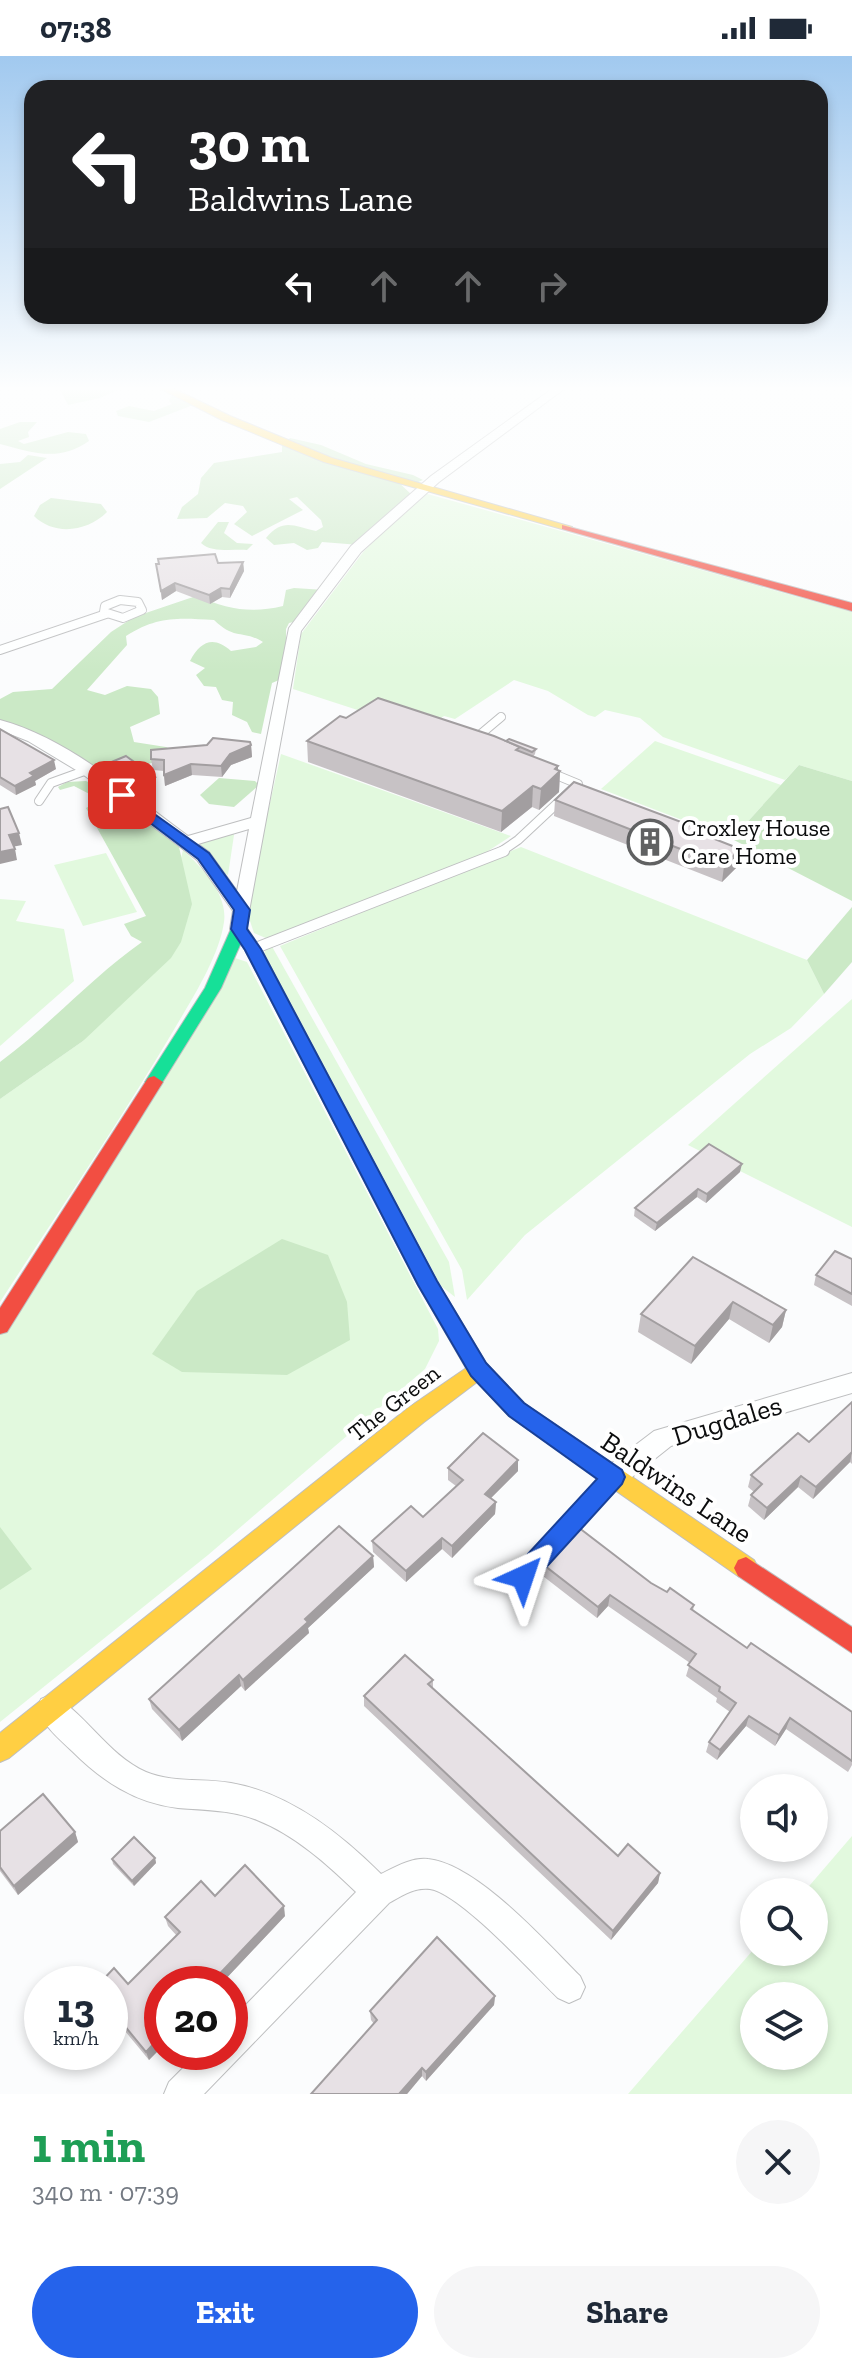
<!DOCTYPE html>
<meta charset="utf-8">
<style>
body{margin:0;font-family:"Zilla Slab",serif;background:#f6f6f7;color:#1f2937;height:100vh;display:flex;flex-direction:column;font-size:30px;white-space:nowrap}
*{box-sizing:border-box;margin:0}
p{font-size:26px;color:#747a83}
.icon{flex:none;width:44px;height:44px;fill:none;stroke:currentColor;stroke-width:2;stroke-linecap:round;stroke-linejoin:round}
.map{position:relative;height:2038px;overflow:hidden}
.details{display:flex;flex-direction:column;background:#fff;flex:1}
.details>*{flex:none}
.hud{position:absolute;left:24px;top:24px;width:804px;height:244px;border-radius:24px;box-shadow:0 4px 12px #0003;background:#202124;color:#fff;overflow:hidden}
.buttons{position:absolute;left:740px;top:1718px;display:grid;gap:16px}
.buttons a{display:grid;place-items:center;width:88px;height:88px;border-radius:50%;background:#fff;box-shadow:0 4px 12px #0003;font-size:40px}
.speed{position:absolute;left:24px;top:1910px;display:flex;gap:16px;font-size:40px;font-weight:700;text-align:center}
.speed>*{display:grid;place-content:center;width:104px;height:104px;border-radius:50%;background:#fff;box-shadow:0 4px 12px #0003;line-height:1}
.speed small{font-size:20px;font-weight:400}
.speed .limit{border:12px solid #d22;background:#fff;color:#111}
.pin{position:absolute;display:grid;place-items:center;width:68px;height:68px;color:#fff;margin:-34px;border-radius:16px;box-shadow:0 4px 12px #0006}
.me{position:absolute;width:88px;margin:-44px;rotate:42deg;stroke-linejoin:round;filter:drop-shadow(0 0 6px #0008)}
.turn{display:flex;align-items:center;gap:28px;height:168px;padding:0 32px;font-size:36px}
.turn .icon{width:104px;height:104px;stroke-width:2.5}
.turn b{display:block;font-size:56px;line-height:68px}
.lanes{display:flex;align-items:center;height:76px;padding:0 32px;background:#0003;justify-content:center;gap:40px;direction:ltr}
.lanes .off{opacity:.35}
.round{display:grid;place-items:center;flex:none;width:84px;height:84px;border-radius:42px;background:#f6f6f7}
.summary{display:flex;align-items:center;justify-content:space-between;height:136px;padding:0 32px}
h1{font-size:48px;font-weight:700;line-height:60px;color:#1e9e55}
.button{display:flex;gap:16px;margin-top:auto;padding:16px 32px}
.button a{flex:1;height:92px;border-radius:48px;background:#2563eb;color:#fff;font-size:32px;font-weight:700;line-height:92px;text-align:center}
.button a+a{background:#f6f6f7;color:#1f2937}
.status{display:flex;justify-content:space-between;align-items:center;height:56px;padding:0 40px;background:#fff;direction:ltr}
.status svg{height:22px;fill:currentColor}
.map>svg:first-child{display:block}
.green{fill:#e2f9de;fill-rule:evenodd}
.forest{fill:#cbe9c6}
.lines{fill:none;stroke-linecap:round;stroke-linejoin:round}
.lane-far2-casing{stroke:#bebfc0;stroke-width:10}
.lane-far1-casing{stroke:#bebfc0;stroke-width:12}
.lane-casing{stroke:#bebfc0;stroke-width:14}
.street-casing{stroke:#bebfc0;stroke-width:2}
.fast-casing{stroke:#bebfc0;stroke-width:2}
.slow-casing{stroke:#bebfc0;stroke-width:2}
.jam-casing{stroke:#bebfc0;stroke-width:2}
.lane-far2{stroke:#feffff;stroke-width:8}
.lane-far1{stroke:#feffff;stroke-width:10}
.lane{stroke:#feffff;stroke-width:12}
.street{fill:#feffff;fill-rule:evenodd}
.fast{fill:#16e098;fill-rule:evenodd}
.slow{fill:#ffcf43;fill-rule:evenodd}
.jam{fill:#f24e42;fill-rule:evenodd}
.wall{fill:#c7c2c5}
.shaded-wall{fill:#a29ea0}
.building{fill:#e7e1e5;stroke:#a29ea0;stroke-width:2}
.route{fill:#2563eb;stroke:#184099;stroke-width:2}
.labels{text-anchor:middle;stroke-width:8;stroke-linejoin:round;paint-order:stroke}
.poi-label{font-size:24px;fill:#0c0d0e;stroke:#fff;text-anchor:start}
.street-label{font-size:24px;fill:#0c0d0e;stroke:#fff}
.near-street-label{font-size:28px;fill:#0c0d0e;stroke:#fff}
</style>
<div class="status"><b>07:38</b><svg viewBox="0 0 49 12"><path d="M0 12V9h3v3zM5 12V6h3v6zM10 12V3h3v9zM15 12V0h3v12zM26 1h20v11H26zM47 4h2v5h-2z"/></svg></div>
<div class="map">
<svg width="852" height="2038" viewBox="0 0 852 2038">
<rect width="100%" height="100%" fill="#fbfcfd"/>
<g class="green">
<polygon points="424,437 852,556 852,725 799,709 785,724 663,681 640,662 605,654 595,661 588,659 548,635 514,624 455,663 444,660 422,675 293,633 301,578 364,495"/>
<polygon points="655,685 781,729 732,783 601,733"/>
<polygon points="281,698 511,780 485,797 268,883 254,877 246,853"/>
<polygon points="233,776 234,779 228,819 221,816 199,786"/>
<polygon points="521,791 807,904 824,938 791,972 750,998 525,1179 467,1244 462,1214 280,890"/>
<path d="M183,794c19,18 45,44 41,72 -5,36 -34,80 -52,111 -54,91 -114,179 -172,269v-203l83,-58 85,-131z"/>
<polygon points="106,797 137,856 83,870 54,809"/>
<polygon points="0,843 26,845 16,865 64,873 74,925 0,990"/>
<polygon points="270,887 449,1206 455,1241 441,1230 264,897"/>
<polygon points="235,902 247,906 438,1273 439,1285 425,1313 208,1499 0,1666 0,1270"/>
<polygon points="852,943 852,1171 688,1089"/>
<path d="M852,1780v258h-224l126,-145v3h60v-60h-10zM754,1940h60v60h-60z"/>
</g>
<g class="forest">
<polygon points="58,330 127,330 100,342 68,349"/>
<polygon points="171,339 193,349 149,366 118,360 116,355 129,350 154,355 172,348 169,345"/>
<path d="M20,366h17l-9,10 1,5 -11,4 6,3 44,-12 18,2 3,7c-30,21 -56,12 -89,3v-15z"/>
<path d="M290,382l31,7 45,19 47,11 10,5 -7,3 -20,-3 16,15 -52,50 -38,-3 -4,6 -11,2 -13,-7 -20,2 -8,-7c17,-20 27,-12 50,-7l7,-4 -2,-7 -24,-23 -8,2 14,11 -51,26 -18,-12 13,-12 -4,-6 -18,-3 -18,15 -30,1 5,-12 16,-13 3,-16 13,-15 68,-11v-6z"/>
<polygon points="28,399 47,402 0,433 0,408 20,406"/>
<path d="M51,442l50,6 6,8c-20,20 -53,24 -73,4l6,-11z"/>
<path d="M218,466h11l-5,11 13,10 16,1 -6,6c-14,-1 -36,3 -46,-7z"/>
<path d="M294,532l31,2 -23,30 -13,3 -3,6v48l-14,6 -11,51 -9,-2 -5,-10 -15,-7 1,-13 -11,-2 -6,-13 -12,-1 -8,-11 9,-7 -15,-7c10,-19 23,-26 41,-10l25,-4 7,-5c-22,-13 -27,-1 -49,-22 -37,-2 -56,-4 -88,16l1,9 -40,45 18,5 22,-9 24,3 7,8 2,17 -30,13 4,15 32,5 10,5 -18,10 -61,10 -67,-36 -4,-7 -17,-7 -9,2v-25l13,-7 39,-3 59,-57 23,-15 62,-21c32,13 54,18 87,10l3,-16z"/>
<polygon points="799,709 852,725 852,845 732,783"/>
<polygon points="219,722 255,725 259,729 234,751 209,748 200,739"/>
<path d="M86,725l16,7 77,59 13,57 -11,38 -10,16 -88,83 -83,58v-37c50,-37 91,-84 142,-120l-11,-6 -7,-12 22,-8 -60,-108 15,-8 -27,-14 -14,4 -2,-3 9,-5z"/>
<polygon points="852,851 852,906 824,938 807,904"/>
<polygon points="282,1183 328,1199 347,1246 350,1284 287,1319 182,1316 152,1298 197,1235"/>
<polygon points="0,1471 32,1513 0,1534"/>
</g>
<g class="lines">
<g class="lane-far2-casing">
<g id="lane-far2">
<polygon points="120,544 138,546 142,554 123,562 104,556 105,550"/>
<polyline points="0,594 106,558"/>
<polyline points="480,684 476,682 501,661"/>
<polyline points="39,745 51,727 87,714"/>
<polyline points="499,797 518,784 578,728 549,716"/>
</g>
</g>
<g class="lane-far1-casing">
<polyline id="lane-far1" points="253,893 504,795"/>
</g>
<g class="lane-casing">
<polyline id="lane" points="523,1521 612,1423"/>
</g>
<g class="street-casing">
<g id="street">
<path d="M556,330h12l-129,96 -78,70 -60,79 -56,302 -6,2 -9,-6 3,-18 -36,-51 -18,-14 -98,-73 -53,-32 -28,-11v-10c70,19 130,74 188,116l63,-18 38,-190 62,-82 80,-70zM249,773l-12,62 -28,-39 -11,-8z"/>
<polygon points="852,1317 852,1337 671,1390 622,1429 613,1432 604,1429 600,1421 604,1413 654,1375"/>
<path d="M51,1639c31,13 56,60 95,77 26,11 57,6 85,11 58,10 109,50 150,91 14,-7 31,-17 47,-15 49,5 118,83 152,117l5,11 -5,11 -11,5 -11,-5c-25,-24 -97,-104 -128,-109 -15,-2 -29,7 -41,14l-185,191h-40l5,-12 30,-30h31v-31l126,-129c-29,-28 -61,-57 -99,-72 -25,-10 -52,-10 -79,-12 -43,-5 -76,-27 -106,-57 -13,-12 -28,-25 -35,-42l4,-10z"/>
</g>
</g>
<g class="fast-casing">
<polygon id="fast" points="239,868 247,873 221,932 160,1030 148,1030 145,1026 205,932 231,873"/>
</g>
<g class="slow-casing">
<g id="slow">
<polygon points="155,330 168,330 230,360 332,402 572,471 562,473 324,406 222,364"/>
<polygon points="478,1304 486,1307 525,1348 754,1504 758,1512 754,1520 746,1523 738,1520 509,1360 477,1326 424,1366 9,1702 0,1706 0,1677 408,1352"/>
</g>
</g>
<g class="jam-casing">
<g id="jam">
<polygon points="562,469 852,547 852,555 562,473"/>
<polygon points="239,868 245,869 261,893 436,1224 486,1307 489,1313 486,1319 478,1322 470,1319 418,1229 245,894 231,873"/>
<polygon points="154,1020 163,1026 7,1276 0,1278 0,1252 148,1022"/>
<polygon points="746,1501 852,1571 852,1597 738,1520 734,1512 738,1504"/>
</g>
</g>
<use href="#lane-far2" class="lane-far2"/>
<use href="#lane-far1" class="lane-far1"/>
<use href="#lane" class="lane"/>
<use href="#street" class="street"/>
<use href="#fast" class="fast"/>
<use href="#slow" class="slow"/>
<use href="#jam" class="jam"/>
</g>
<g class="wall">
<polygon points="243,506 244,515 230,542 222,541 210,548 176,535 162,544 156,508"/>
<polygon points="346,662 506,685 536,693 535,698 533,701 560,715 559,736 539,754 532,751 501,776 308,706 307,685"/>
<polygon points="0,673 56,713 35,725 36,729 16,739 0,729"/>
<polygon points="251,689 252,701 231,709 222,721 192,719 165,730 164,715 153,714 151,703"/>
<polygon points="109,707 156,732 139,739 110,718"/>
<polygon points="555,744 716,779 715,784 738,810 722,826 554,760"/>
<polygon points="740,1116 706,1147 697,1141 655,1175 634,1160 635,1152"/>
<polygon points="693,1201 786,1254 782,1271 769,1287 729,1263 691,1308 638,1276 641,1258"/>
<polygon points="852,1203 852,1250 814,1229 816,1219"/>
<polygon points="852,1346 852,1408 850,1406 813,1443 798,1431 764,1464 748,1450 751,1439 754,1436 748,1431 751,1419 809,1386"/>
<polygon points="448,1412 518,1415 491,1442 496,1446 495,1458 452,1502 442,1493 406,1526 373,1496 372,1485 423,1461 456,1430 448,1424"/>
<polygon points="373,1500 374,1511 308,1572 309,1577 245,1635 241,1630 182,1685 152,1653 149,1643"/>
<polygon points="540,1506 651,1527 667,1536 694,1549 693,1555 747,1592 852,1656 852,1709 848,1716 786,1673 775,1690 746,1670 717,1704 706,1696 709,1686 730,1656 716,1646 717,1642 686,1620 690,1607 608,1550 597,1562 539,1517"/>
<polygon points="433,1624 433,1632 618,1800 660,1817 658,1827 611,1884 364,1650 364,1640"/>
<polygon points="0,1775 75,1776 78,1786 18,1839 0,1815"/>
<polygon points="155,1802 156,1807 134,1830 113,1808 112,1803"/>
<polygon points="215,1840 285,1860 149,2004 110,1957 110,1928 128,1928 177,1880 168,1870 165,1861"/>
<polygon points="495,1940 494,1949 426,2025 422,2020 407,2038 311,2038 374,1968 371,1964 370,1955"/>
</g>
<g class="shaded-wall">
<polygon points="243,506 244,515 230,542 230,533"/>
<polygon points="175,527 176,535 162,544 161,535"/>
<polygon points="221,532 222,541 210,548 209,539"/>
<polygon points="251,689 252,701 231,709 222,721 221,710 230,698"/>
<polygon points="54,704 56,713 35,725 36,729 16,739 15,730 30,717"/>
<polygon points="191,708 192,719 165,730 164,719"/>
<polygon points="558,710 558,717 560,715 559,736 539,754 541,733 555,713"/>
<polygon points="155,721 156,732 139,739 137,728"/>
<polygon points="533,730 532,751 501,776 502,755"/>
<polygon points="19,777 22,789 12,791 9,779"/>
<polygon points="15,793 17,804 0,808 0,796"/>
<polygon points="740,793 738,810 722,826 724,810"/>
<polygon points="742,1108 740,1116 706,1147 707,1138"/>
<polygon points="698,1133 697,1141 655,1175 657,1167"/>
<polygon points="733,1246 729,1263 691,1308 695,1290"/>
<polygon points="786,1254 782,1271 769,1287 773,1269"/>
<polygon points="852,1396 850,1406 813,1443 816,1431"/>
<polygon points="518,1404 518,1415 484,1449 485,1438"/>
<polygon points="801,1420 798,1431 764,1464 767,1452"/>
<polygon points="496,1446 495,1458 452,1502 452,1490"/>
<polygon points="442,1482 442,1493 406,1526 406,1515"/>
<polygon points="373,1500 374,1511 308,1572 309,1577 245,1635 243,1624 305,1563"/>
<polygon points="610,1539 608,1550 597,1562 598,1551"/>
<polygon points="239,1619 241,1630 182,1685 179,1674"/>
<polygon points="749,1660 746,1670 717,1704 720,1694"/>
<polygon points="790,1662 786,1673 775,1690 779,1679"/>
<polygon points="75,1776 78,1786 18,1839 14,1830"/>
<polygon points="155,1802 156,1807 134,1830 132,1825"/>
<polygon points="660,1817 658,1827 611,1884 613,1875"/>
<polygon points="284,1850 285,1860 221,1928 210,1928"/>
<polygon points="495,1940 494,1949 426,2025 426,2016"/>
<polygon points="162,1979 162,1991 149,2004 146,1996"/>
<polygon points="422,2012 422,2020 407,2038 399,2038"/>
</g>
<g class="building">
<polygon points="215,498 218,507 243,506 230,533 221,532 209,539 175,527 161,535 156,508 159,508 158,503"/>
<polygon points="378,642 494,680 520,691 516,694 558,710 555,713 560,715 541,733 533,730 502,755 307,685 340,660 346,662"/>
<polygon points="0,673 54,704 30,717 34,720 15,730 0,721"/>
<polygon points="213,682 250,686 251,689 230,698 221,710 191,708 164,719 164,704 151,703 151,694 207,689"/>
<polygon points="509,683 536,693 532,696 506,685"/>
<polygon points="126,700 155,721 137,728 109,707"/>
<polygon points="574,726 716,779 712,782 740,793 724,810 555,744"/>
<polygon points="8,751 19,777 9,779 15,793 0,796 0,753"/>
<polygon points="709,1088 742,1108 707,1138 698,1133 657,1167 635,1152"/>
<polygon points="835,1195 852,1203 852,1238 816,1219"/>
<polygon points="693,1201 786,1254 773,1269 733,1246 695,1290 641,1258"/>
<polygon points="852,1346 852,1396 816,1431 801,1420 767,1452 751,1439 762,1428 751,1419 798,1377 809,1386"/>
<polygon points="483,1377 518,1404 485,1438 496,1446 452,1490 442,1482 406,1515 372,1485 411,1450 423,1461 463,1424 448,1412"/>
<polygon points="574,1468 651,1527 667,1536 670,1532 694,1549 691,1553 747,1592 751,1587 852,1656 852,1705 790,1662 779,1679 749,1660 720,1694 709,1686 736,1647 719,1635 720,1631 688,1609 696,1598 610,1539 598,1551 540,1506"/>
<polygon points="339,1470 373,1500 305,1563 308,1566 243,1624 239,1619 179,1674 149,1643"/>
<polygon points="405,1599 433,1624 428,1628 618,1800 628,1788 660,1817 613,1875 364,1640"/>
<polygon points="43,1738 75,1776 14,1830 0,1811 0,1775"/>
<polygon points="134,1781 155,1802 132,1825 112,1803"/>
<polygon points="245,1809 284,1850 210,1928 162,1928 162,1979 146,1996 110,1952 110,1928 99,1928 114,1912 128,1928 180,1876 165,1861 201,1825 215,1840"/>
<polygon points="437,1881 495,1940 426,2016 422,2012 399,2038 311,2038 377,1964 370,1955"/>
</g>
<linearGradient id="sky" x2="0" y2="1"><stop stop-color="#a1c9ef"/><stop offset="0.54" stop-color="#fdfefe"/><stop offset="1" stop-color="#fdfefe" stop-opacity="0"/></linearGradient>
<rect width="852" height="615" fill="url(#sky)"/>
<polygon class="route" points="122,735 209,797 250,854 247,873 261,893 437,1225 486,1307 524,1347 622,1414 625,1421 622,1428 531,1528 523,1532 514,1528 510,1521 514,1513 597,1423 509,1360 471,1320 418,1229 245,894 231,873 234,854 198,803 117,742 117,736"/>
<defs>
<g id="building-ring" transform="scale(2.3)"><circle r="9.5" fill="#fff" stroke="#606162" stroke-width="1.5"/><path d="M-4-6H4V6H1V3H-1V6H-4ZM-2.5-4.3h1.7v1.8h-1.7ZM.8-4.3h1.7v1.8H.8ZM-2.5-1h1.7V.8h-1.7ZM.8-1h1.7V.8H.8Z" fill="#606162"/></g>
</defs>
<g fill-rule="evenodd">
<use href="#building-ring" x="650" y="786"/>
</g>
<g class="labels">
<g class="poi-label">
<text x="681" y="780">Croxley House<tspan x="681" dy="28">Care Home</tspan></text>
</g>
<g class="street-label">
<text transform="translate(394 1347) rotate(-38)" y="8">The Green</text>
</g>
<g class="near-street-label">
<text transform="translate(727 1364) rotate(-17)" y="10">Dugdales</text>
<text transform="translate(677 1431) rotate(34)" y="10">Baldwins Lane</text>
</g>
</g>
</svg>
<div class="buttons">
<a><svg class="icon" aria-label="sound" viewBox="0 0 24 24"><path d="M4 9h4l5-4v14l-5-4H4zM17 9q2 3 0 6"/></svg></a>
<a><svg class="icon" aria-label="search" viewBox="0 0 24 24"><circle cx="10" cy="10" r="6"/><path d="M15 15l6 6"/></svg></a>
<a><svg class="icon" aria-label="layers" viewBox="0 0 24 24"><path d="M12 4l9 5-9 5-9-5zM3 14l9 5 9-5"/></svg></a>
</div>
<div class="speed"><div>13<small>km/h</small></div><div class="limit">20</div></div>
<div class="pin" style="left:122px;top:739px;background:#d93025"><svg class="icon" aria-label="arrive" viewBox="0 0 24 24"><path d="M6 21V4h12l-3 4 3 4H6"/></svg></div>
<svg class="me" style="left:523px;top:1521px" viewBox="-20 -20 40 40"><path d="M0-17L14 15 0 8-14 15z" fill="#2563eb" stroke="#fff" stroke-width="4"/></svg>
<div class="hud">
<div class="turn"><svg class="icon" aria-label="left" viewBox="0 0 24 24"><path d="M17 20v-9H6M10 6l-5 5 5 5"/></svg><div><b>30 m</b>Baldwins Lane</div></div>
<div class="lanes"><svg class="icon" aria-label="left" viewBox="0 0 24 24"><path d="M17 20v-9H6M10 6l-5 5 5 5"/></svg><svg class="icon off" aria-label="ahead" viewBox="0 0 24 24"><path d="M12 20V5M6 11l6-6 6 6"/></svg><svg class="icon off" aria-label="ahead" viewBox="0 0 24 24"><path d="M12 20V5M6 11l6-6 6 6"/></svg><svg class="icon off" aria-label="right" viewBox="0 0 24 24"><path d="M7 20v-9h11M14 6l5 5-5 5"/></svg></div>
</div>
</div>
<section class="details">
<div class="summary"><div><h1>1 min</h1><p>340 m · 07:39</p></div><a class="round"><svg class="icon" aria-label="close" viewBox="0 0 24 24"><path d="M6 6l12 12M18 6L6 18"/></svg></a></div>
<div class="button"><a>Exit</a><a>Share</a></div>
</section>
